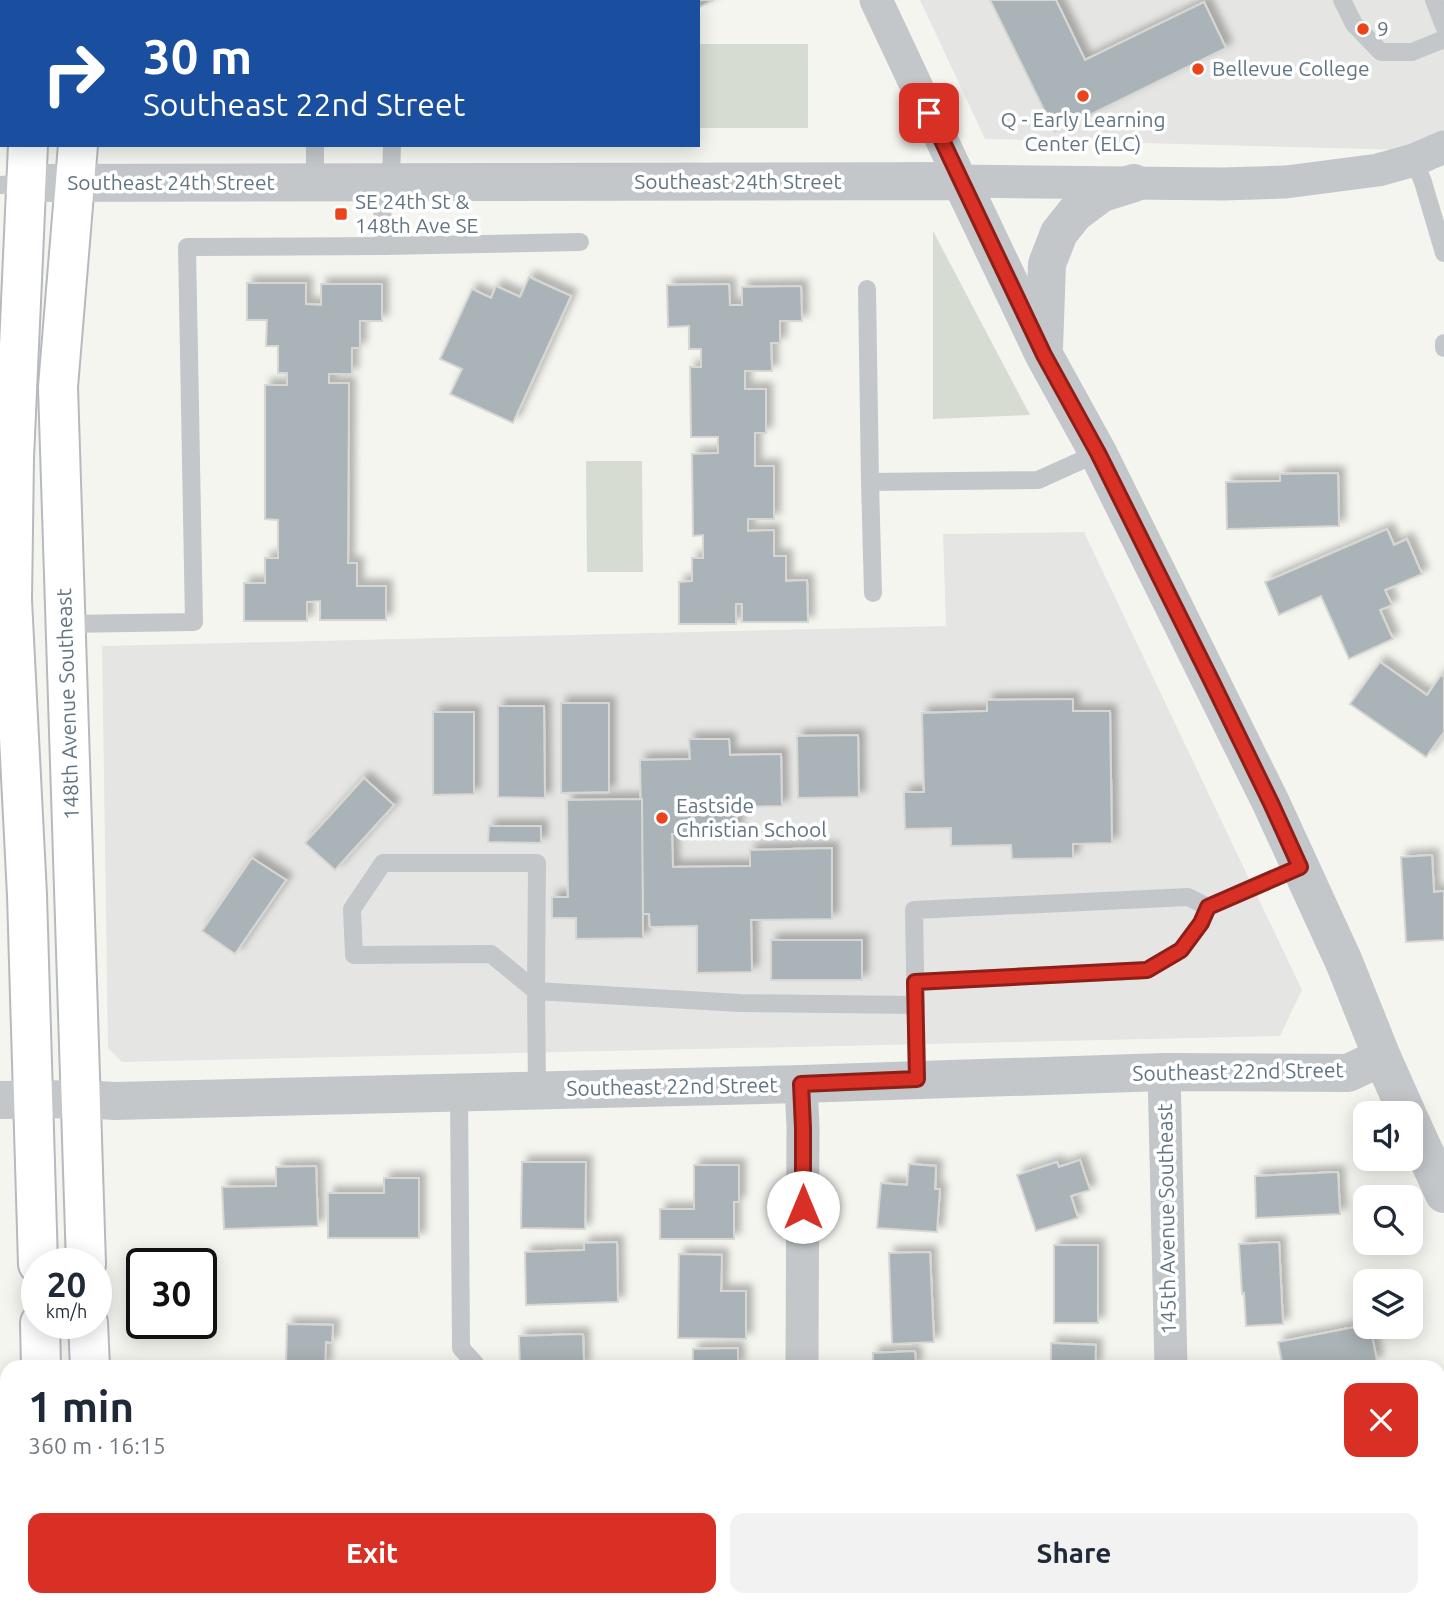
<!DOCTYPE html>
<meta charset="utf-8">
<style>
body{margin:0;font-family:Ubuntu,sans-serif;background:#f2f2f3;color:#1f2937;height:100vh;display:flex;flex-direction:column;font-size:26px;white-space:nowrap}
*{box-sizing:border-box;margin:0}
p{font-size:23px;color:#747a83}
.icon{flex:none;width:38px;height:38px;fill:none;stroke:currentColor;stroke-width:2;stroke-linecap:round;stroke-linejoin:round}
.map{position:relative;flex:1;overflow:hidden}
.drawer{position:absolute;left:0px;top:1360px;width:1446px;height:247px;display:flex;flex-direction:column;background:#fff;border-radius:21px 21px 0 0;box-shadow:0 4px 18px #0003}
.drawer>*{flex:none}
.guide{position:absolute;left:0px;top:0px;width:700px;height:147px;box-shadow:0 4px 18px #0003;background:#1a4fa0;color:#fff;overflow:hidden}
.tools{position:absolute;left:1353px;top:1101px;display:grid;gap:14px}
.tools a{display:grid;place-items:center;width:70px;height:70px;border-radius:14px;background:#fff;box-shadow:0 4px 18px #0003;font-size:35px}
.speed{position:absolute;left:21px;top:1248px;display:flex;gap:14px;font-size:35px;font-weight:700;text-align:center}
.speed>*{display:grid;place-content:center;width:91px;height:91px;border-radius:50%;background:#fff;box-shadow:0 4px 18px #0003;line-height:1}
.speed small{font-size:18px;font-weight:400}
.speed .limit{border:4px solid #111;border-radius:10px;background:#fff;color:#111}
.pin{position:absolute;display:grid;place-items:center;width:60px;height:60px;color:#fff;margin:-30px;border-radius:14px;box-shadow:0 4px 10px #0006}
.me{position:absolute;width:77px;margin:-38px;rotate:0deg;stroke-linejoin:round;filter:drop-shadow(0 0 5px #0008)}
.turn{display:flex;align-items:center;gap:24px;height:147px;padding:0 28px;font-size:32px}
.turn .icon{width:91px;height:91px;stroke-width:2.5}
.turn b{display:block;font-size:49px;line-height:60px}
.round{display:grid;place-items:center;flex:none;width:74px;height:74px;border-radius:14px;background:#f2f2f3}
.summary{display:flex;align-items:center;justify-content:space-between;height:119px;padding:0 28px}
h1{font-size:42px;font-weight:700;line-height:52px}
.action{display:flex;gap:14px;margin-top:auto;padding:14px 28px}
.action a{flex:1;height:80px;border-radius:14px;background:#d93025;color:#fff;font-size:28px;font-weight:700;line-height:80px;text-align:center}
.action a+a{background:#f2f2f3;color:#1f2937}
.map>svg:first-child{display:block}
.built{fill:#e5e6e4}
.green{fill:#d6dcd1}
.building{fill:#aab3b7;stroke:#d6d6d3;stroke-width:2;filter:url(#shadow)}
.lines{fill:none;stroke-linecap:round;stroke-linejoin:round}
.primary-casing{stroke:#b6babe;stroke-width:42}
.path{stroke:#bdbfc1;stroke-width:4.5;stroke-dasharray:3.5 3.5;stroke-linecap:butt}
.service{stroke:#c4c7ca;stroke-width:18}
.minor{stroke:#c4c7ca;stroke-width:33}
.tertiary{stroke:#c4c7ca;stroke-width:38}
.primary{stroke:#fff;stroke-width:38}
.route-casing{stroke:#8d1f18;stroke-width:18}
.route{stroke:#d93025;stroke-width:12}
.poi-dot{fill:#eb431a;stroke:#fff;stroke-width:2.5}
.labels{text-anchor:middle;stroke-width:7;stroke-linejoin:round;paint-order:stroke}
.poi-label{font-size:21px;fill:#627583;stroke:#fff;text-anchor:start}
.street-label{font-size:21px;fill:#627583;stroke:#fff}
</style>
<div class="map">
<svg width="1444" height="1605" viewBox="0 0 1444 1605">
<defs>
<filter id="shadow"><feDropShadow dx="6" dy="-6" stdDeviation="3.5" flood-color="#0004"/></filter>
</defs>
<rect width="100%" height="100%" fill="#f5f5f0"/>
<g class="built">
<polygon points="920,0 1444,0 1444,151 985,139"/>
<polygon points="1084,532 1302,990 1280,1036 122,1062 108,1048 102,646 946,626 943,534"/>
</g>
<g class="green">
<rect x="698" y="44" width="110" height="84"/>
<polygon points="933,231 1030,415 933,419"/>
<polygon points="586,461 642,461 643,572 587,572"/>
</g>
<g class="building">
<polygon points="637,0 714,0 698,8 698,2 638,2"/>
<polygon points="990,0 1056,0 1085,60 1204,2 1226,48 1055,132"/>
<polygon points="529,277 571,296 513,423 450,394 462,369 440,359 472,289 491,298 496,286 520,297"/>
<polygon points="247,283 306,283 306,304 321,305 321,284 382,284 382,321 360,321 360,348 352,348 352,374 329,374 329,383 349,383 348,563 357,563 357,586 386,586 386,620 320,620 320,601 307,602 307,621 244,621 244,583 265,583 265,558 278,558 278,520 265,519 265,385 287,385 287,373 278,373 278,346 266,346 267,320 247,320"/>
<polygon points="729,284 730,305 742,305 742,287 801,286 802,321 780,321 780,343 771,343 772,371 745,371 745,389 766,389 766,433 755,433 755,466 774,466 774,519 748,519 748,531 774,530 774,556 786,556 786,581 807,580 808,622 742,622 742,604 736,604 736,624 679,624 679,582 692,581 692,558 703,558 703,535 693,536 692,454 718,453 718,437 691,437 690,367 701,367 701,349 689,349 689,326 668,327 667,285"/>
<polygon points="1338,473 1339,526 1227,529 1226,482 1280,481 1280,474"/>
<polygon points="1387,529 1394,545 1407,539 1422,574 1385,590 1392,605 1380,610 1393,639 1349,659 1321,596 1279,615 1265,582"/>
<polygon points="1380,662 1427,695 1441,675 1444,677 1444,732 1426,757 1350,704"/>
<polygon points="1073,699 1073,711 1110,711 1112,843 1073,844 1073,858 1012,859 1011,845 951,846 951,828 905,829 904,792 924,792 922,713 987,711 987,700"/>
<polygon points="561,703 609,703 609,792 561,793"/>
<polygon points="498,706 544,706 545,798 498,797"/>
<polygon points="433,712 474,712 474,794 433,795"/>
<polygon points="858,735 859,797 798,798 797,736"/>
<polygon points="689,739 729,739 730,755 781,754 782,806 736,807 737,832 672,834 673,867 750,866 750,850 832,848 832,919 751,920 752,972 697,973 697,926 650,927 649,914 643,914 640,760 690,759"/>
<polygon points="364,778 394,805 335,870 305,843"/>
<polygon points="642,799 643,938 576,939 576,918 552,918 552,897 568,897 567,800"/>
<polygon points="489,826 541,826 541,843 488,842"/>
<polygon points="1432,855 1434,892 1444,891 1444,940 1406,942 1401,857"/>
<polygon points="252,858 286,880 235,954 202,931"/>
<rect x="771" y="940" width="91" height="40"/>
<polygon points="1080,1160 1090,1190 1071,1196 1078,1218 1036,1231 1017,1175 1057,1162 1059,1167"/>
<polygon points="522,1162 586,1162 585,1229 521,1228"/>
<polygon points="909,1164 936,1166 935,1189 940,1189 937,1232 877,1228 881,1183 907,1185"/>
<polygon points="694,1165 739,1165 739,1202 734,1202 734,1239 660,1239 660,1209 694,1209"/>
<polygon points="316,1166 318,1226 224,1229 222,1187 276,1186 276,1167"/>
<polygon points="1338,1172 1340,1214 1256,1218 1255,1176"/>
<polygon points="384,1178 419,1178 419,1238 328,1238 328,1193 384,1193"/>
<polygon points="617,1242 618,1302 526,1305 525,1252 584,1250 584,1243"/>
<polygon points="1279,1242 1283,1324 1246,1326 1244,1293 1242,1294 1239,1244"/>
<rect x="1054" y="1245" width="44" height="78"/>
<polygon points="930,1252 934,1342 892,1344 889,1253"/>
<polygon points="679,1254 722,1255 721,1291 746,1291 746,1339 678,1338"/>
<polygon points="287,1324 333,1325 332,1343 326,1342 325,1367 286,1367"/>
<polygon points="1365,1325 1365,1326 1370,1326 1377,1361 1354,1367 1283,1367 1278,1342"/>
<polygon points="583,1334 584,1367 520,1367 519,1336"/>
<polygon points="1051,1343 1096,1345 1095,1367 1051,1367"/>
<polygon points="738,1348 738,1367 693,1367 693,1349"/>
<polygon points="915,1351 916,1367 873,1367 873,1353"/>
<rect x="870" y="1600" width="75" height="5"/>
<polygon points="1039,1600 1091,1600 1090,1605 1039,1605"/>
<polygon points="1234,1600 1326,1600 1327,1605 1235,1605"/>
<polygon points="1352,1600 1426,1600 1416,1605 1355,1605"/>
</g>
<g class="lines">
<g class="primary-casing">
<g id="primary">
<polyline points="32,2 32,0"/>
<polyline points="83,2 83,0"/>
<polyline points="28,145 14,458 12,600 27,895 38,1264"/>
<polyline points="78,145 58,387 86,1264"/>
<polyline points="40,1323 41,1367"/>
<polyline points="88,1323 90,1367"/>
<polyline points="47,1600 48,1605"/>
<polyline points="102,1600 102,1605"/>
</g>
</g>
<polyline class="path" points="173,1600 173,1605"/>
<g class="service">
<polyline points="1342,0 1354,24 1381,52 1412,52 1444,39"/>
<polyline points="1434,0 1444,26"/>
<polyline points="296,2 296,0"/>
<polyline points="392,2 392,0"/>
<polyline points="1414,160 1423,182 1444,253"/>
<polyline points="382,182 383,246 580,242"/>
<polyline points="391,182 392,145"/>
<polyline points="315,183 315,145"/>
<polyline points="0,185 27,183"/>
<polyline points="867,289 870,482"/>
<polyline points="1444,348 1444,343"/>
<polyline points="873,593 870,482 1038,480 1098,453"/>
<polyline points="66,624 194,622 187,247 383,246"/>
<polygon points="383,863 537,863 536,991 491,954 354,955 352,909"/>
<polyline points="1208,907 1300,867"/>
<polyline points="915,982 1147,970 1181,950 1201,923 1208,907 1188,897 914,910 917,1079"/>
<polyline points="537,1090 536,991 739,1003 916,1005"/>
<polyline points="459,1092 461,1348 478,1367"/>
</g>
<g class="minor">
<polyline points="876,0 961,181 1222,184 1286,182 1378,170 1414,160 1444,147"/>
<polyline points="1164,1072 1171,1367"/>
<polyline points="801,1084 803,1127 802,1367"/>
<polyline points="802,1600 802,1605"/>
<polyline points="1172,1605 1172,1600"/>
</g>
<g class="tertiary">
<polyline points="27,183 961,181 1044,355 1098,453 1271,803 1344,962 1382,1057 1407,1113"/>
<polyline points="1044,349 1047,264 1059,233 1075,213 1102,193 1134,183"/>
<polyline points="0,1100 81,1099 115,1101 801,1084 1164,1072 1348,1073 1382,1057"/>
<polyline points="1410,1120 1444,1194"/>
</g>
<use href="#primary" class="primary"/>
</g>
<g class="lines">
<g class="route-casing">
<polyline id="route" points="803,1207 803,1128 801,1084 917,1079 915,982 1147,970 1181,950 1201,923 1208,907 1300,867 1271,803 1212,682 1098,453 1044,355 929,113"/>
</g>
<use href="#route" class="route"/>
</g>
<g class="poi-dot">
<circle cx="1363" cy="29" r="7"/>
<circle cx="1198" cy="69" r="7"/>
<circle cx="1083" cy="96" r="7"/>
<rect x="334" y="207" width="14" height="14" rx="3.5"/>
<circle cx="662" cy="818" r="7"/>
</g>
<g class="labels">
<g class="poi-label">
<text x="1377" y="36">9</text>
<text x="1212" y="76">Bellevue College</text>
<text x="1083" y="127" text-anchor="middle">Q - Early Learning<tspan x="1083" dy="24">Center (ELC)</tspan></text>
<text x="355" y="209">SE 24th St &amp;<tspan x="355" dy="24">148th Ave SE</tspan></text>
<text x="676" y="813">Eastside<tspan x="676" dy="24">Christian School</tspan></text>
</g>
<g class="street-label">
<text x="738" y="189">Southeast 24th Street</text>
<text x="171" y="190">Southeast 24th Street</text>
<text transform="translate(68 704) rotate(-92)" y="7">148th Avenue Southeast</text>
<text transform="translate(1238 1072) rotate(-1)" y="7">Southeast 22nd Street</text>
<text transform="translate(672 1087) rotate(-1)" y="7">Southeast 22nd Street</text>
<text transform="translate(1167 1219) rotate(-91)" y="7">145th Avenue Southeast</text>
</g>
</g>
</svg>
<div class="tools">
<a><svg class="icon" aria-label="sound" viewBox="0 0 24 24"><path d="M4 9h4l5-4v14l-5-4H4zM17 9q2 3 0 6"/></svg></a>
<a><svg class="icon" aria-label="search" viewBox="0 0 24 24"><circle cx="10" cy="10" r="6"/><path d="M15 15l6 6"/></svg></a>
<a><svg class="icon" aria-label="layers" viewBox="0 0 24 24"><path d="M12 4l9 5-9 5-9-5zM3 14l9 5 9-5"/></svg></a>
</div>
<div class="speed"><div>20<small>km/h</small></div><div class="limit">30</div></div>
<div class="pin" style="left:929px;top:113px;background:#d93025"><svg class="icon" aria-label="arrive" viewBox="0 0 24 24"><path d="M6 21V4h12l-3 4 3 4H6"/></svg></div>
<svg class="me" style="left:803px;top:1207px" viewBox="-20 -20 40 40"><circle r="19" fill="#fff"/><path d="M0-13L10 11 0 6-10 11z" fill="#d93025"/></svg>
<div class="guide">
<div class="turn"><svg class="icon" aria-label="right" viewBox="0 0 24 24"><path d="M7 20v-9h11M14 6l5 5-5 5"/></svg><div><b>30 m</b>Southeast 22nd Street</div></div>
</div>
<section class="drawer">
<div class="summary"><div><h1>1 min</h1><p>360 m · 16:15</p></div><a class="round" style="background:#d93025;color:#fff"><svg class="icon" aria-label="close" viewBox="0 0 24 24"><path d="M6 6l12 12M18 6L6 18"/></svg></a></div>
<div class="action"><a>Exit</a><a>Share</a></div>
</section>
</div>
